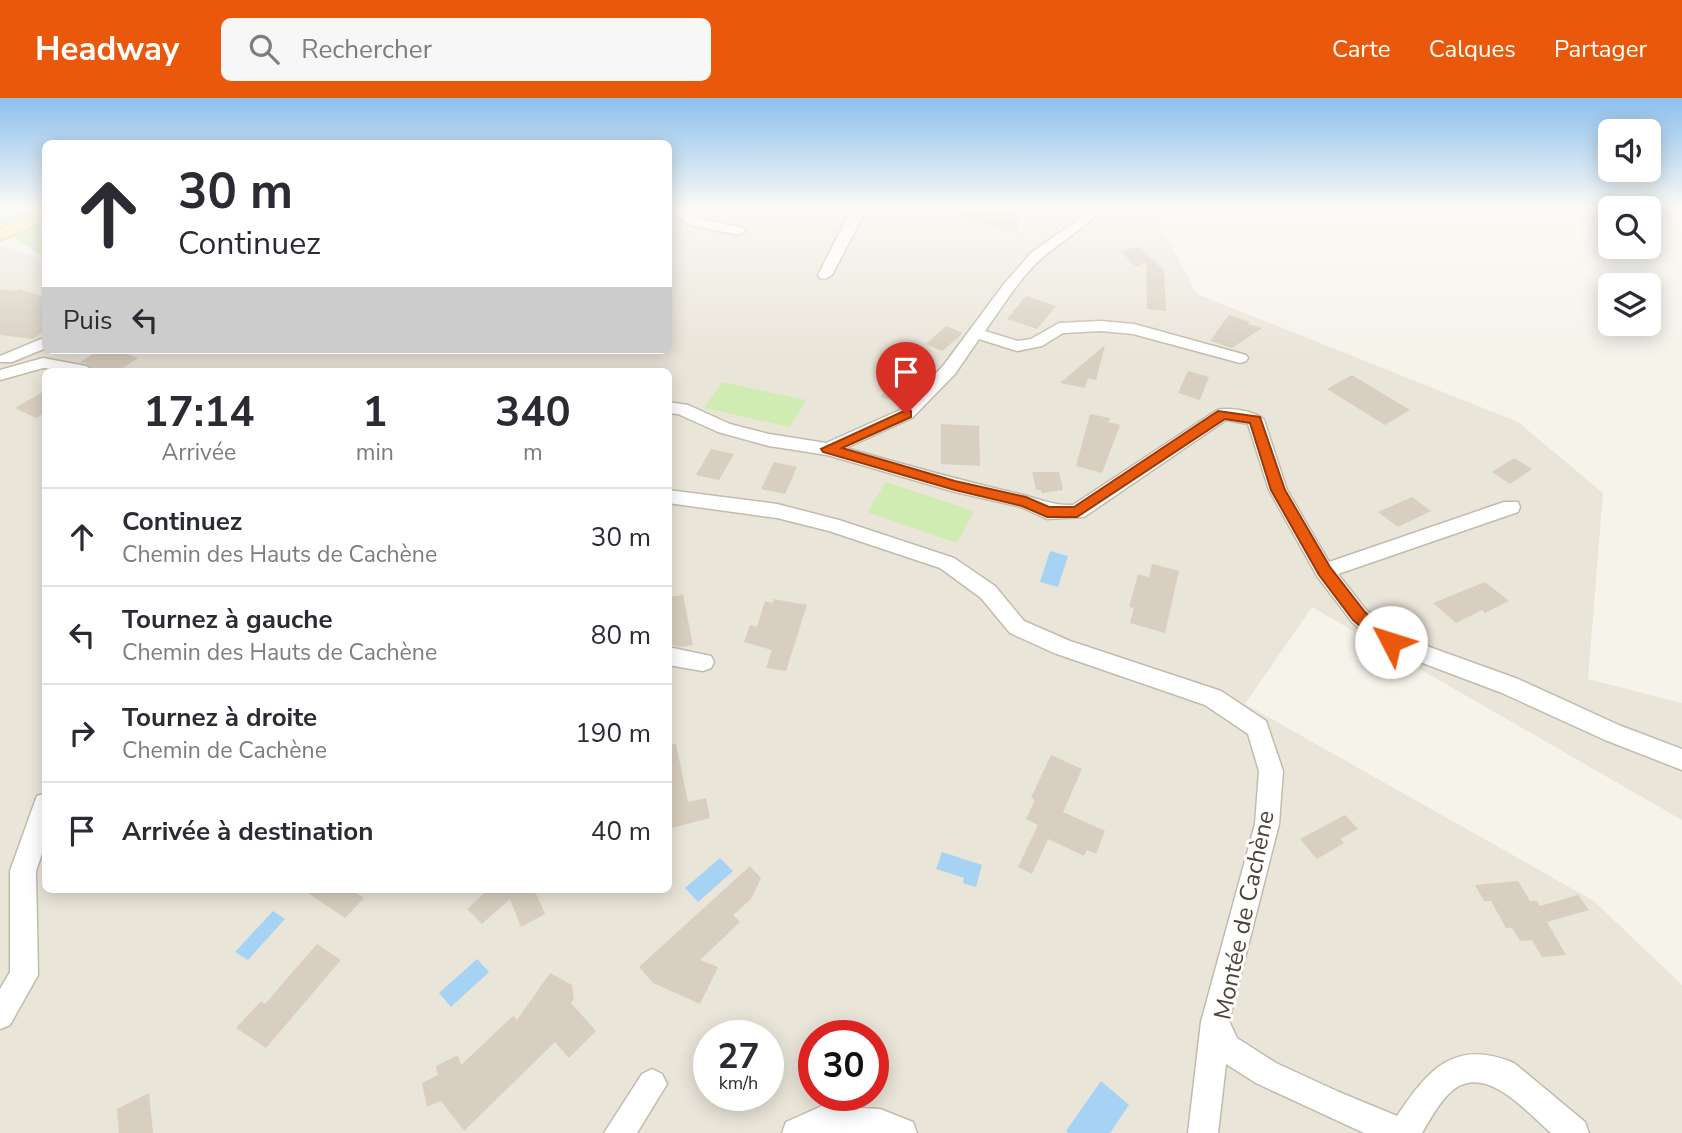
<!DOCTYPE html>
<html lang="fr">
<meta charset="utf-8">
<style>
body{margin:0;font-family:"Nunito Sans",sans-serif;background:#f7f7f7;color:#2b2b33;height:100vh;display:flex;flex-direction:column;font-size:26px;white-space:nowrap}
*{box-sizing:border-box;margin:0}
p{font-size:23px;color:#7c7c81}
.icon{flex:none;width:38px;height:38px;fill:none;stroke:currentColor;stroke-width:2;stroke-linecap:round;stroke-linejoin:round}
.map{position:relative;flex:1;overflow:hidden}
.side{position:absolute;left:42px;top:270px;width:630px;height:525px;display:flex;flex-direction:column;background:#fff;border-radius:10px;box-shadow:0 4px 18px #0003}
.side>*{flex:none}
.banner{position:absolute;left:42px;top:42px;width:630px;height:214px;border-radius:10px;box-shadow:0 4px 18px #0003;background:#fff;color:#2b2b33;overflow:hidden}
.buttons{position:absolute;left:1598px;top:21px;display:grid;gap:14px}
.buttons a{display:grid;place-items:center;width:63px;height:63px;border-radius:10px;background:#fff;box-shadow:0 4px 18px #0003;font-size:35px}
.speed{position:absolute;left:693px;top:922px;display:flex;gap:14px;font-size:35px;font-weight:700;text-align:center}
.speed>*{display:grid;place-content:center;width:91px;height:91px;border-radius:50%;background:#fff;box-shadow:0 4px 18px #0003;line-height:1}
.speed small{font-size:18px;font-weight:400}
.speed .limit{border:10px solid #d22;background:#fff;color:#111}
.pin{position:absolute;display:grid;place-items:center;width:60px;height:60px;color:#fff;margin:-72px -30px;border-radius:50% 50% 50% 0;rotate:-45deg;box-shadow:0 0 7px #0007}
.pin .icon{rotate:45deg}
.me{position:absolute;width:77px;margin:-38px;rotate:310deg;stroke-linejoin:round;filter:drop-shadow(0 0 5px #0008)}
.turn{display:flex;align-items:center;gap:24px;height:147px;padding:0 21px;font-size:32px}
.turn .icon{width:91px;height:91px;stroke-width:2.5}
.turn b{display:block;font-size:49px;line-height:60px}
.then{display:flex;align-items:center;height:66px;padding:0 21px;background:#0003;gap:14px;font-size:26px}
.eta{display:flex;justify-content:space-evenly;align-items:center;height:119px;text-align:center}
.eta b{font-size:42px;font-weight:700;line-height:49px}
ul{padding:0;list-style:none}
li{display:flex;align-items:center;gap:21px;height:98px;padding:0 21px;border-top:2px solid #e1e1e2}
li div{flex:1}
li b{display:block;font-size:26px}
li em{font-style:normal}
header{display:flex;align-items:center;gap:42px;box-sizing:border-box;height:98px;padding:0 35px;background:#ea580c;color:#fff}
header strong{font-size:33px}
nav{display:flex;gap:38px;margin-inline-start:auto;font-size:24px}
.search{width:490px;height:63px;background:#f7f7f7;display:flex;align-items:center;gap:18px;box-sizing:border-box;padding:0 24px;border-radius:10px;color:#7c7c81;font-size:26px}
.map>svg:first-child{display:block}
.residential{fill:#eae5d9;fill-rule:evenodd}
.green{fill:#d0ecb2}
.water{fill:#a6d2f4}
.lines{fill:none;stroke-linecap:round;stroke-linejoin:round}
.stream{stroke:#a6d2f4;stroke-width:4.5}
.building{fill:#d8cfc0}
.minor-casing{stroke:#c2bbad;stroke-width:3}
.major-casing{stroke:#eac565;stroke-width:4}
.minor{fill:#fff;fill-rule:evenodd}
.major{fill:#ffe59b;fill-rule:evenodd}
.route{fill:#ea580c;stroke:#983908;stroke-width:2}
.labels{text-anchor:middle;stroke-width:6;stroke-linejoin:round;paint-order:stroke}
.street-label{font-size:24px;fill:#4b4438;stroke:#fff}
</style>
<header>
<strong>Headway</strong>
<div class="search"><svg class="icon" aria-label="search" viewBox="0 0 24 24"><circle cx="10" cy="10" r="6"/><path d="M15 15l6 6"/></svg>Rechercher</div>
<nav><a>Carte</a><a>Calques</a><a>Partager</a></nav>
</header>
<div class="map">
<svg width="1682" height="1035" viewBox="0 0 1682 1035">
<rect width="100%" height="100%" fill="#f6f3eb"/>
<g class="residential">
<polygon points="0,110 45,110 45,113 0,133"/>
<path d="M669,110h523l-5,4 -30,8 40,74 321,128 85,71 -15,186 94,24v117l-370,-213 -67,97 349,197 88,84v148h-1682v-888l45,15 1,90h622zM46,273h622v518h-622zM709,938h59v60h-59zM814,938h59v60h-59z"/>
</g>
<g class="green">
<polygon points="45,126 45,159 12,138"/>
<polygon points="722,284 806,302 790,329 704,310"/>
<polygon points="886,384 974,413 957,445 867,414"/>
</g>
<g class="water">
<polygon points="1050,453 1068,458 1058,489 1040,484"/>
<polygon points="942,754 982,767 976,789 963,785 964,780 936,771"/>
<polygon points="720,760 733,773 698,804 685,790"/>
<polygon points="273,813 285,821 248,862 235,854"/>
<polygon points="477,861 489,874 451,909 439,895"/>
<polygon points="1101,983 1129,1007 1110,1035 1068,1035 1066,1033"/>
</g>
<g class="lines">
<polyline class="stream" points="0,124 46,110"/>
</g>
<g class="building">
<polygon points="957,110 1018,113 1018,135 956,118"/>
<polygon points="1139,149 1164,172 1166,213 1147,211 1146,165 1135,168 1120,153"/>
<polygon points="0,191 16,193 20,191 46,200 46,231 33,241 0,237"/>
<polygon points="1026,198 1056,208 1037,231 1007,221"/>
<polygon points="1229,217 1250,224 1248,226 1262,230 1232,250 1210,243"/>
<polygon points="946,228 963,235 942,253 926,246"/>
<polygon points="1105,247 1096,282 1088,280 1085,290 1060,285"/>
<polygon points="100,252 117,252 138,260 118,273 96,273 87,266 80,264"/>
<polygon points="1188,273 1209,279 1200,302 1178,295"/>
<polygon points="1352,277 1370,288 1410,312 1385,327 1327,291"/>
<polygon points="897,280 916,286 900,305 881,299"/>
<polygon points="46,292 46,314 36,320 15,310"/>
<polygon points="1090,316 1110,320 1108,324 1120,327 1102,375 1076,368"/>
<polygon points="941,326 979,328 980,368 941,366"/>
<polygon points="711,351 734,356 719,382 696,377"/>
<polygon points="1514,360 1532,371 1510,386 1492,374"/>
<polygon points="774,364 797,369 785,396 761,391"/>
<polygon points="1032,374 1059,374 1063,392 1042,395 1041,392 1036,392"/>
<polygon points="1412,399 1431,413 1398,429 1378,414"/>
<polygon points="1152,466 1179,473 1165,535 1130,525 1134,510 1129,509 1138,476 1149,479"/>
<polygon points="1485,484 1509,503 1485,515 1482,512 1456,525 1433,505"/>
<polygon points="683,497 693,547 681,549 671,547 668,499"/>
<polygon points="774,501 807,507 786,573 766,570 772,552 744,544 750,527 757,529 765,503 773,505"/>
<polygon points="676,646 688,704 706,700 710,720 668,731 668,647"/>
<polygon points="1051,657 1082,671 1063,714 1105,733 1096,756 1087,752 1084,758 1048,741 1032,776 1018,769 1038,727 1026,721 1035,702 1031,700"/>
<polygon points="1345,717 1358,731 1340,741 1344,745 1317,761 1300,741"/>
<polygon points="750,768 761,780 751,801 733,817 740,824 700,862 718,869 700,906 653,885 639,869"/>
<polygon points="1518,783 1530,803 1537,803 1540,808 1578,797 1589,812 1547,824 1566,857 1542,859 1532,842 1520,843 1512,830 1506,830 1491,803 1484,803 1475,787"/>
<polygon points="302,791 351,791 364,800 345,820"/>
<polygon points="489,791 534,791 545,816 521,829 510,801 482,826 467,811"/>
<polygon points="317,846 341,862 266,950 236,930 261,903 265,906"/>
<polygon points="550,875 572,887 574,901 571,905 596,933 569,960 555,944 464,1033 441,1003 427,1009 422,985 438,977 436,968 458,957 461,967 513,918 517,922"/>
<polygon points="149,995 153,1035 119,1035 117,1011"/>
</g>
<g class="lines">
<g class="minor-casing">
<g id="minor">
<polygon points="668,110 683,110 698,120 743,130 745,133 738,137 688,126"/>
<polygon points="852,110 867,110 832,177 825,181 820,180 818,177"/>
<path d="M1088,110h14c-17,21 -39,32 -59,49 -23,20 -40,49 -58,74l33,10 13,-2 28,-16 42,-2 33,3 112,31 2,3 -2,3 -6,2 -107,-29 -32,-3 -38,2 -21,13 -25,5 -38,-12 -24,35 -43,44 -66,30c56,16 112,32 169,45 24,5 32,12 58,12l144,-95c12,-3 39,1 47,10l23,70 42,72 175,-60h14l2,5 -2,5 -180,62 28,36 33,26 119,43 103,47 61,23v21l-77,-30 -103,-47 -119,-45 -31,-26 -35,-46 -48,-86 -21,-66 -22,-4 -142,97 -37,2 -26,-12 -66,-15 -128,-37 -58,-9 -51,-14 -40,-18 -10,-1v-11l20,3 42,19 39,10 57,9 74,-33 43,-44 61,-82 28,-32 39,-27z"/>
<polygon points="46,239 46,250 12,264 0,264 0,258"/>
<polygon points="43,260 86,268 94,273 43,270 0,282 0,272"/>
<path d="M668,392l109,14 62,16 115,38 41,28 29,35 46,20 151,50 45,30 17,50 -4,53 -50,197 8,17 39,25 63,29 58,24c31,-46 57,-78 117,-53l71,59 4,11h-38c-22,-19 -60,-64 -92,-47 -16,9 -28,32 -37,47h-58l-108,-50 -30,-19 -8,69h-30l13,-111 54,-198 4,-53 -11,-37 -43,-29 -151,-52 -44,-20 -29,-35 -41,-30 -111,-37 -52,-13 -109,-15z"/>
<polygon points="668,549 711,558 714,564 711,570 703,573 668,567"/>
<polygon points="46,695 46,744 36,773 38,877 10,927 0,931 0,891 10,874 10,773 34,706 37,698"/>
<polygon points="652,971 662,976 667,986 637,1035 604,1035 642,976"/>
<polygon points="822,1008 880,1011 913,1024 917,1035 782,1035 786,1024"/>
</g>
</g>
<g class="major-casing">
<polygon id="major" points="46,111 46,123 0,142 0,131"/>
</g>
<use href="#minor" class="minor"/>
<use href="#major" class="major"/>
</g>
<linearGradient id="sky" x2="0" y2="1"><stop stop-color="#8dc0ed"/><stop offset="0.43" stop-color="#fbfaf6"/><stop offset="1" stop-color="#fbfaf6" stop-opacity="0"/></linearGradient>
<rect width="1682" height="255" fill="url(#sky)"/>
<polygon class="route" points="906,312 911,313 911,319 842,350 955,383 1026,399 1049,409 1074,409 1218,313 1260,319 1285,392 1330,469 1365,514 1399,544 1396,549 1385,549 1353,522 1319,477 1271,392 1250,325 1225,321 1077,419 1047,419 1022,408 955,392 823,354 821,351"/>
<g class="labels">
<g class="street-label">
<text transform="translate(1244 817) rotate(-78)" y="8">Montée de Cachène</text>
</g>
</g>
</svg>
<div class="buttons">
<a><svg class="icon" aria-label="sound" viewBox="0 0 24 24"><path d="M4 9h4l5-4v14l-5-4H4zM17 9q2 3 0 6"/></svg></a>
<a><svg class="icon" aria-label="search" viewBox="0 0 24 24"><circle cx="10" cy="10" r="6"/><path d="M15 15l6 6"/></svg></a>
<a><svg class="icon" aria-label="layers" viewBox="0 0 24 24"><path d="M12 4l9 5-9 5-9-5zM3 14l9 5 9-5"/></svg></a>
</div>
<div class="speed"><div>27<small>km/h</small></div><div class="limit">30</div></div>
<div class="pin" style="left:906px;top:316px;background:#d93025"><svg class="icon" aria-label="arrive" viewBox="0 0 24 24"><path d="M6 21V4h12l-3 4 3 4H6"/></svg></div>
<svg class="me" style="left:1391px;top:544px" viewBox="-20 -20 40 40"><circle r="19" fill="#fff"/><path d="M0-13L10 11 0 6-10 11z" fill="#ea580c"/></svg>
<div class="banner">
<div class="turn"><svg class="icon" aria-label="ahead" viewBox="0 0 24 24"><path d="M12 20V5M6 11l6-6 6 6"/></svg><div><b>30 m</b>Continuez</div></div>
<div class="then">Puis<svg class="icon" aria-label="left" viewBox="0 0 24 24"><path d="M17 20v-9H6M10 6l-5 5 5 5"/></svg></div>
</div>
<section class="side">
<div class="eta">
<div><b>17:14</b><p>Arrivée</p></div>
<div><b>1</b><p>min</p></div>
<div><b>340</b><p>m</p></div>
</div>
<ul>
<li><svg class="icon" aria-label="ahead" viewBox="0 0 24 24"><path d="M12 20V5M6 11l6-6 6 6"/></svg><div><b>Continuez</b><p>Chemin des Hauts de Cachène</p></div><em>30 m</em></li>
<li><svg class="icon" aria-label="left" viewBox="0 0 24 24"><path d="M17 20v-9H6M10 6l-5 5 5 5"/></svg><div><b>Tournez à gauche</b><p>Chemin des Hauts de Cachène</p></div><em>80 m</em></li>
<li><svg class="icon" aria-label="right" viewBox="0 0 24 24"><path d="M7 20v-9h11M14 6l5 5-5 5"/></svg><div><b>Tournez à droite</b><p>Chemin de Cachène</p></div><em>190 m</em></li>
<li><svg class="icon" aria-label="arrive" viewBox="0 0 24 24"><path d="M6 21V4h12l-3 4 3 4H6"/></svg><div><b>Arrivée à destination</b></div><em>40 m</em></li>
</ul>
</section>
</div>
